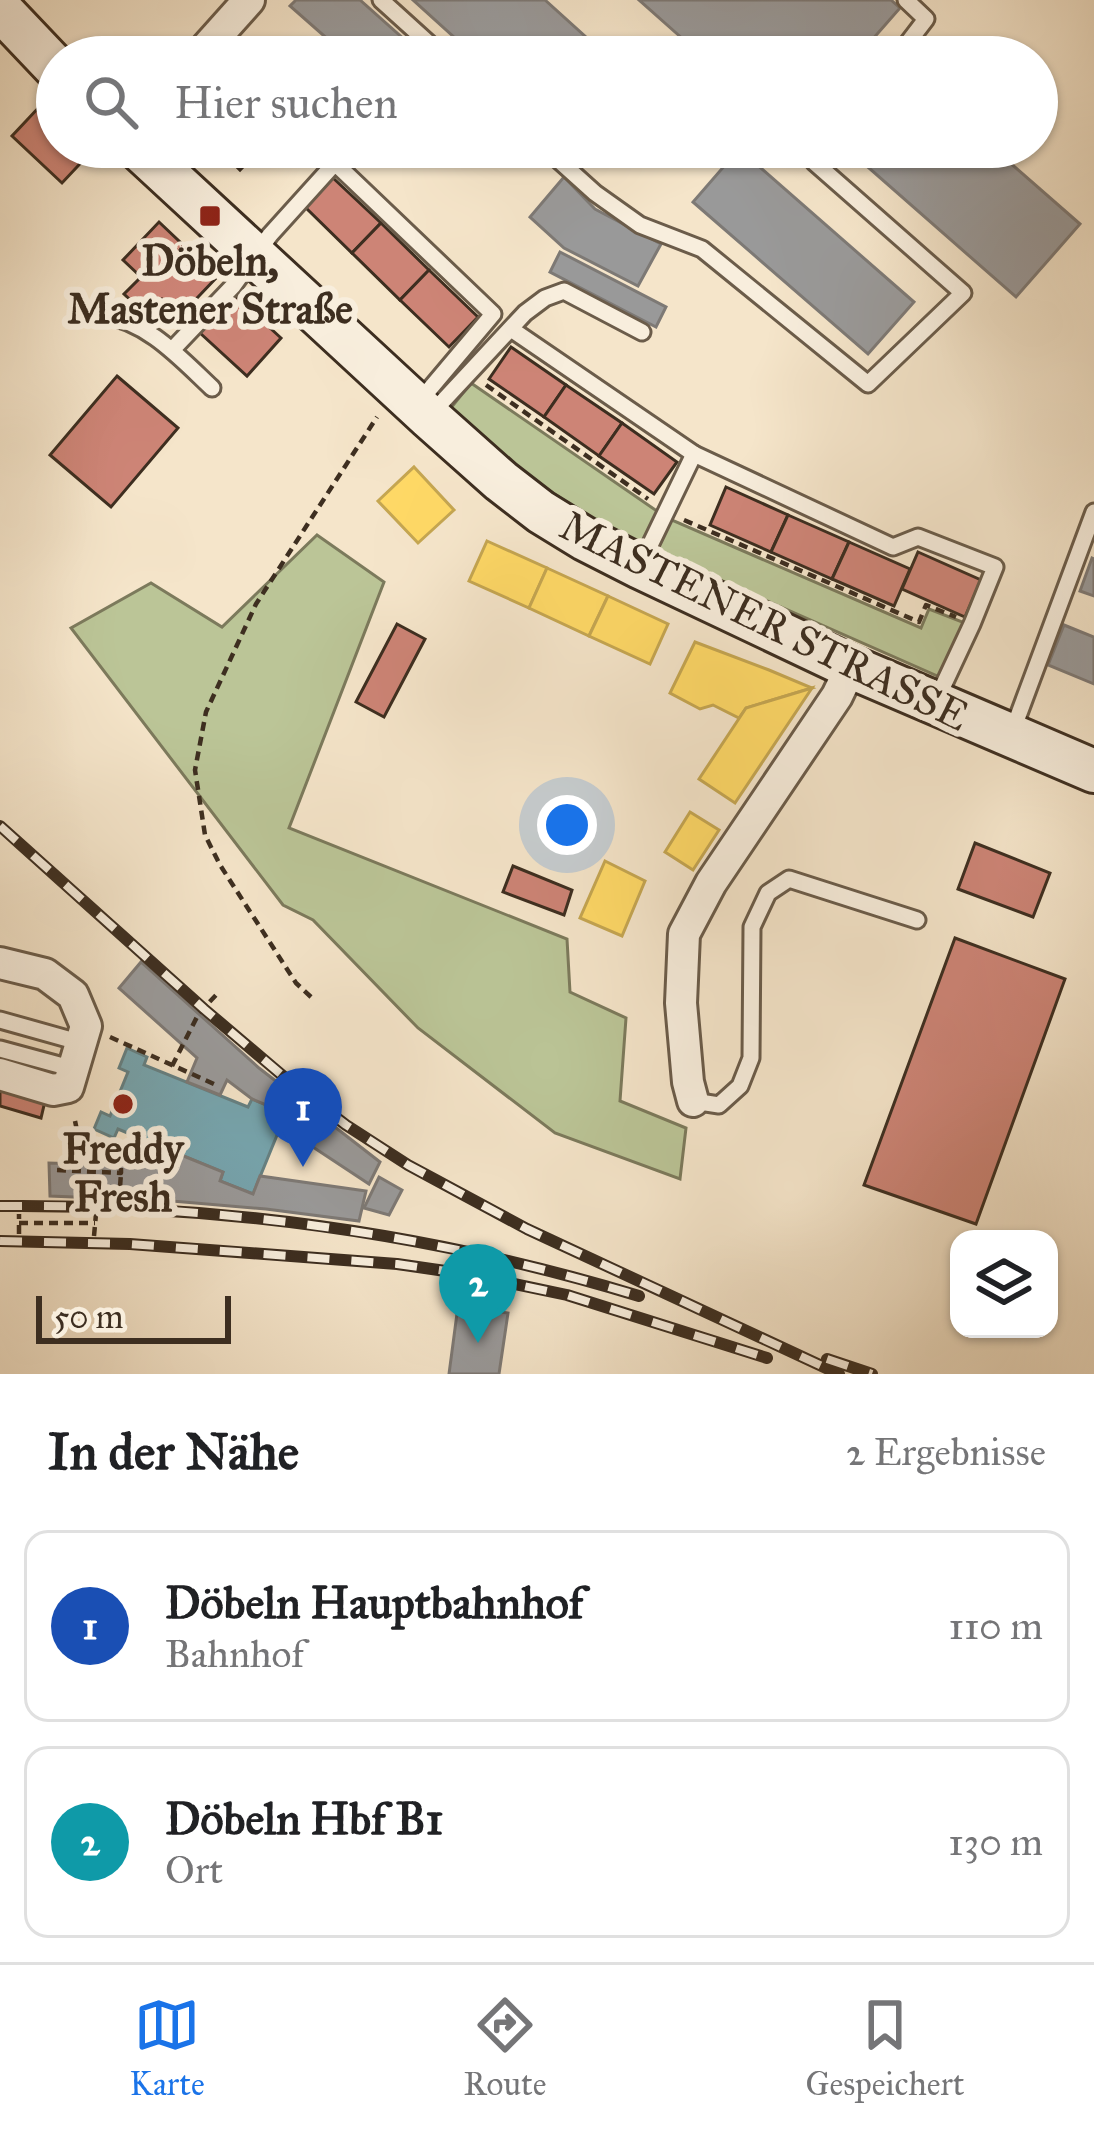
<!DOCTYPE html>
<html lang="de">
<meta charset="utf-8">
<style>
body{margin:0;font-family:"IM FELL Great Primer",serif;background:#f6f6f6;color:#202124}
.controls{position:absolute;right:36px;bottom:36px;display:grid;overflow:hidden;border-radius:24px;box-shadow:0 3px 9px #0004}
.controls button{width:108px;height:108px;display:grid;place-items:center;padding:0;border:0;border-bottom:3px solid #e0e0e0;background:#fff;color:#202124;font:60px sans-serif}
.scale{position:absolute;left:36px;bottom:30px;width:195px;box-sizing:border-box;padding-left:12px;border:6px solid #3d2e20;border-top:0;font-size:33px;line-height:42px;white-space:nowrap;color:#3d2e20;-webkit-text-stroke:9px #f8eedd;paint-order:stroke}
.you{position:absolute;left:567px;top:825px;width:42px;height:42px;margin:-30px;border:9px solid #fff;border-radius:50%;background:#1a73e8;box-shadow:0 0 0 18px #1a73e833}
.badge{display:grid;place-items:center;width:78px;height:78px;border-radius:50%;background:#1a73e8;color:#fff;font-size:39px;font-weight:700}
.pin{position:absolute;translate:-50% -99px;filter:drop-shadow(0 3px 6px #0008)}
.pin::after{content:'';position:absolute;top:63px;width:42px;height:36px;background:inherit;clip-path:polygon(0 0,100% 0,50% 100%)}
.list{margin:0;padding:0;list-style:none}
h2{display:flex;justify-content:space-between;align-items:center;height:156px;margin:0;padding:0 48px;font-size:51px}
h2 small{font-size:39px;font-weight:400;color:#757577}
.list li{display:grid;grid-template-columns:78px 1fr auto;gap:36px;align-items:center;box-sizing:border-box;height:192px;margin:0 24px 24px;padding:0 24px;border:3px solid #e0e0e0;border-radius:24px}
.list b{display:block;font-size:45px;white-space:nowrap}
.list p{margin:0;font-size:39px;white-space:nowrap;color:#757577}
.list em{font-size:39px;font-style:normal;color:#757577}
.icon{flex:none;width:66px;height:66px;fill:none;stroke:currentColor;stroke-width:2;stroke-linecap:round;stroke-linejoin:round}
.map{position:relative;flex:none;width:1094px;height:1374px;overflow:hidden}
.search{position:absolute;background:#fff;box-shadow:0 3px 9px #0004;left:36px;right:36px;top:36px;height:132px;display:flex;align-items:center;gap:30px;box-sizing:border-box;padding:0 42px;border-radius:66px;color:#757577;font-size:45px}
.sheet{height:588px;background:#fff}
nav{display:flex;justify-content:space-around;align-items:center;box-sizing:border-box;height:168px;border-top:3px solid #e0e0e0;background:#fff;font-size:33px;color:#757577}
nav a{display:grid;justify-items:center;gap:6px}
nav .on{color:#1a73e8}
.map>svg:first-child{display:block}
</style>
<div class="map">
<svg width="1094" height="1374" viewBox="0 0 1094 1374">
<rect width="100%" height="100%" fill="#f5e5ca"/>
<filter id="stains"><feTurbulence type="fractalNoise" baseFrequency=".00167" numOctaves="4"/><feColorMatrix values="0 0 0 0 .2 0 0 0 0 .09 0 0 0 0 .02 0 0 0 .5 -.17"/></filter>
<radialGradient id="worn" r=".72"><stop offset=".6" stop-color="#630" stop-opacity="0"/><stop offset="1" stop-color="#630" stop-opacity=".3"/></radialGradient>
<g fill="#bbc597" stroke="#7c7a5c" stroke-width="3">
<polygon points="471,383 667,518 921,628 929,609 965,623 942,678 643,546 583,513 541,485 501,456 450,409"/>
<polygon points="317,535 384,582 289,828 567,939 570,992 626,1018 620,1101 686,1128 680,1179 555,1133 418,1028 313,920 283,905 71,628 151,583 222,627"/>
</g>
<g fill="#ffd966" stroke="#c5a651" stroke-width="3">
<polygon points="414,467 454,510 418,543 378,501"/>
<polygon points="487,541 547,568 529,608 469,581"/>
<polygon points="547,568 608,596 589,636 529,608"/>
<polygon points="608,596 668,624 650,664 589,636"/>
<polygon points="695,642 769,670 812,688 746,708 739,718 713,705 700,709 670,693"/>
<polygon points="812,688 735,803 699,779 746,708"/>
<polygon points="690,812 719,830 693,870 665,852"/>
<polygon points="605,861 645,881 622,936 580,918"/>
</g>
<polygon fill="#76a5af" stroke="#658184" stroke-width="3" points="127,1048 147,1057 144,1065 248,1107 252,1099 286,1113 253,1194 220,1181 223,1172 159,1146 118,1129 114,1138 94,1129 101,1112 110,1116 128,1072 119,1068"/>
<g fill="#999" stroke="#7d7975" stroke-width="3">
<polygon points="296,0 360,0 424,57 348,57 290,6"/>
<polygon points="413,0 545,0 608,57 476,57"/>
<polygon points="639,0 891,0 900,8 857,57 674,57 671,54 684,40"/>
<polygon points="845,147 992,147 1080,224 1016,297"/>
<polygon points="739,149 914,302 868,354 693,202"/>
<polygon points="564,177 595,209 661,244 638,286 564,248 530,217"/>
<polygon points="560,252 666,307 656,327 550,272"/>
<polygon points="1092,558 1094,559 1094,596 1080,591"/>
<polygon points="1064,625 1094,637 1094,684 1048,665"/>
<polygon points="141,962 259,1068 380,1162 369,1184 281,1126 286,1113 252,1099 227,1080 220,1095 187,1082 197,1058 119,988"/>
<polygon points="159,1146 223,1172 220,1181 253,1194 260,1176 366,1191 359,1221 266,1209 172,1201 50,1196 49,1163 152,1166"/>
<polygon points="379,1177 402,1190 389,1215 364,1208"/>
<polygon points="458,1306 508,1313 499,1374 449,1374"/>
</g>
<g fill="#cd8476" stroke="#3d2e20" stroke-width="3">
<polygon points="41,105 57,120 57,147 86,147 91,152 62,183 12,136"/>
<polygon points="217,147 262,147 240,170"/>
<polygon points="332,177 381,223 352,253 304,206"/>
<polygon points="159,222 217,277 180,316 162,299 146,315 124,294 141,277 123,260"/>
<polygon points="381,223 429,270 400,300 352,253"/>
<polygon points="429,270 478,317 449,347 400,300"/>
<polygon points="234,295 281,338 247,376 200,333"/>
<polygon points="511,347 566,385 544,417 489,379"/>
<polygon points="117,376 178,428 111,507 50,455"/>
<polygon points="566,385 622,423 599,456 544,417"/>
<polygon points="622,423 677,462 654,494 599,456"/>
<polygon points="726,487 788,515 771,552 710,525"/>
<polygon points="788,515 849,542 832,579 771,552"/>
<polygon points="849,542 910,569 894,606 832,579"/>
<polygon points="918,552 981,580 965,617 902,589"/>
<polygon points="397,624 425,639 384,717 356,702"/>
<polygon points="975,843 1050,873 1033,917 958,889"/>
<polygon points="513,866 572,890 564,915 503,892"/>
<polygon points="955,938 1065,979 976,1224 864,1185"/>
<polygon points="0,1089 45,1101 41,1118 0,1106"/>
</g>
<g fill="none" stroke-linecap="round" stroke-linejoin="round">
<g stroke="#6b5c4a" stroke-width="21">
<g id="lane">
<polyline points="381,0 444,57"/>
<polyline points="897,57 926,19 906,0"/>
<polyline points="544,147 595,193 640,225 702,249 868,384 963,293 814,162 826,147"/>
<path d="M101,314C149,323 177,355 212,388"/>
<polyline points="511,329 694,454"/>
<polyline points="172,350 233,286 270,235 335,163 493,314 418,403"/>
<polyline points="430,415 525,313 545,298 564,291 642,332"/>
<polyline points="640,566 694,454 893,547 918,537 995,567 972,624 936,701"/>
<polyline points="1011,735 1094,512"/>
<polyline points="0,1020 82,1043"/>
<polyline points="0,1049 74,1069"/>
<polyline points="693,1101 719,1105 740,1086 751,1058 752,927 768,893 789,879 917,920"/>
</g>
</g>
<g stroke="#6b5c4a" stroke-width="36">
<g id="street">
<polyline points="198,57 249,0"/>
<polyline points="0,963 45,974 73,995 86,1026 68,1087 53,1090 0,1074"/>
<polyline points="693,1101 688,1082 681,1003 684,934 711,883 837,696 851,667"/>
</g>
</g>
<g stroke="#3d2e20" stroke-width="48">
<g id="secondary">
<polyline points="0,9 57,69"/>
<polyline points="137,147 429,417 501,481 541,512 585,539 640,567 851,667 1094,771"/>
</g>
</g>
<g stroke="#3d2e20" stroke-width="4.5" stroke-dasharray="9 6" stroke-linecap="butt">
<polyline points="486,385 648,499"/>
<polyline points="684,520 919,622 926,605 956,617"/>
<polyline points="311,997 296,983 220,865 205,835 195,770 206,712 256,604 377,417"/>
<polyline points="110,1037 214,1084"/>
<polyline points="172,1066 199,1013 216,995"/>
<polyline points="57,1170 121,1173 121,1162 80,1145 74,1116"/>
<polyline points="119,1201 121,1173"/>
<polyline points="19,1223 95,1223"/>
<polyline points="19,1234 19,1214"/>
<polyline points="94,1236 96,1214"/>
</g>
<use href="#lane" stroke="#f8eedd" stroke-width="15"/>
<use href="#street" stroke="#f8eedd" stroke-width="30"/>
<use href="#secondary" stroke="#f8eedd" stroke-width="42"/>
<g stroke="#3d2e20" stroke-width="12">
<g id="rail">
<polyline points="0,826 204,1009 296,1087 346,1125 408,1165 527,1229 839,1374"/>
<path d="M0,1206C216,1204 432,1233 639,1296"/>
<polyline points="0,1241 130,1244 397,1264 466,1274 567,1295 767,1358"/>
<polyline points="827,1359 872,1374"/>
</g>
</g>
<use href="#rail" stroke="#f8eedd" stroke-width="8" stroke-dasharray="22" stroke-linecap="butt"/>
</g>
<g fill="#8f2418" stroke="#f8eedd" stroke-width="4.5">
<rect x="198" y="204" width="24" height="24" rx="6"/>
<circle cx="123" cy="1104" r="12"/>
</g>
<g text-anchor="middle" stroke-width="12" stroke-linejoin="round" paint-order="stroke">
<g font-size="42" font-weight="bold" fill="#3d2e20" stroke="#f8eedd">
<text x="210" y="275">Döbeln,<tspan x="210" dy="48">Mastener Straße</tspan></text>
<text x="123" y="1163">Freddy<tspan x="123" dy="48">Fresh</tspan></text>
</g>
<g font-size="42" fill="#3d2e20" stroke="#f8eedd">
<text transform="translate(765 620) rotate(26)" y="15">MASTENER STRASSE</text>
</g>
</g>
<rect width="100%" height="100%" filter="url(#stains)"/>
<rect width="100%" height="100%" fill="url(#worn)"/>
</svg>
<div class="controls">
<button><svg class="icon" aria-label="layers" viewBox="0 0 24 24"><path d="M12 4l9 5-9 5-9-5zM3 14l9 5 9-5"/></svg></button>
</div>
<div class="scale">50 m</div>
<div class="you"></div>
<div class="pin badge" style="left:303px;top:1167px;background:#1a4fb4">1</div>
<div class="pin badge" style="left:478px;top:1343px;background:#0f9aa8">2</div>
<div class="search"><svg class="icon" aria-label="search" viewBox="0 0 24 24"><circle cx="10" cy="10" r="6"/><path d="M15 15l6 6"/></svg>Hier suchen</div>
</div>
<section class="sheet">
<h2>In der Nähe<small>2 Ergebnisse</small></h2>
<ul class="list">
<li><span class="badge" style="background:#1a4fb4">1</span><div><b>Döbeln Hauptbahnhof</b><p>Bahnhof</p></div><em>110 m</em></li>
<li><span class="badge" style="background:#0f9aa8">2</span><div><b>Döbeln Hbf B1</b><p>Ort</p></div><em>130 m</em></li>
</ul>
</section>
<nav>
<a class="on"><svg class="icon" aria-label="map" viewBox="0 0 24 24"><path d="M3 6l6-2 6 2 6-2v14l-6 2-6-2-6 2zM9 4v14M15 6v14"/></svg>Karte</a>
<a><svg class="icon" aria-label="directions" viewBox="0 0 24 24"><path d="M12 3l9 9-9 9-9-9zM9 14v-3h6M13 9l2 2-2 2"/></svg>Route</a>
<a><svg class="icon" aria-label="saved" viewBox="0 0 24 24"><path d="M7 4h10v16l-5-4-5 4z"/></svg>Gespeichert</a>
</nav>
